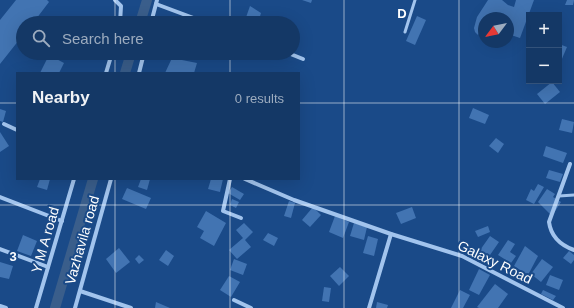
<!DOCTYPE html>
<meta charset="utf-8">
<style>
body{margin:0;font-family:Arial,sans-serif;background:#21436f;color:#f1f3f6}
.controls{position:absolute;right:12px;top:12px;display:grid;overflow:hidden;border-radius:0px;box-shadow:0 4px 16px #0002}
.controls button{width:36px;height:36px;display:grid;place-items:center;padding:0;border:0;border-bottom:1px solid #33527a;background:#143866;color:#f1f3f6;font:20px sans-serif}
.compass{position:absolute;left:478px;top:12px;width:36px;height:36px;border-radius:50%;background:#143866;box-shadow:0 4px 16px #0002;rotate:238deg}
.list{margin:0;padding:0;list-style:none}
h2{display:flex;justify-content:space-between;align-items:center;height:52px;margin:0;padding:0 16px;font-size:17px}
h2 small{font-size:13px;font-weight:400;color:#9dacbf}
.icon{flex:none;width:22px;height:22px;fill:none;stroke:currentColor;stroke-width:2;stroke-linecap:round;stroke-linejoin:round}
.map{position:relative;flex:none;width:574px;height:308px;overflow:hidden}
.search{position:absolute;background:#143866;box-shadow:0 4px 16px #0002;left:16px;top:16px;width:284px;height:44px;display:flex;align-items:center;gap:10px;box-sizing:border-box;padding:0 14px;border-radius:22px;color:#9dacbf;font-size:15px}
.panel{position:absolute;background:#143866;box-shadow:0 4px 16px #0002;left:16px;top:72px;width:284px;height:108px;border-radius:0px}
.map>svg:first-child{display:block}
</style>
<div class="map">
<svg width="574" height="308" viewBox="0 0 574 308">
<rect width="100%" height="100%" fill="#1a4a88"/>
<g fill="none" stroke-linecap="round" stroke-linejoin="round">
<g stroke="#3a5e8b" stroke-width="10">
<polyline points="140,23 147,0"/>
<polyline points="125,73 131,53"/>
<polyline points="55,308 93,179"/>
</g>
</g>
<g fill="#4274b2">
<polygon points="16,0 47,0 49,2 33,23 23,23 23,35 0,64 0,20"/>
<polygon points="302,0 312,0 311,3"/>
<polygon points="488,0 502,0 508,5 514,7 516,0 534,0 520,38 508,34 512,28 508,27 508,18 484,18 484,23 482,24 478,35 475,32 474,28 477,17"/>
<polygon points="567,0 574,0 573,5 565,5"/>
<polygon points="250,6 261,13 258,23 244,23"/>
<polygon points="417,16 426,20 415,45 406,41"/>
<polygon points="559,44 567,47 561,61 559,61"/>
<polygon points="49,55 64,63 59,73 40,73"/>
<polygon points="172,58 197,63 194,73 165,73"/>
<polygon points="552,82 560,92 545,104 537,94"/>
<polygon points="473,108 489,115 485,124 469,118"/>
<polygon points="0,109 6,111 3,122 0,121"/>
<polygon points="562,119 574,122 572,133 559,130"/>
<polygon points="0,132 9,146 0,152"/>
<polygon points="496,138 504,144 498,153 489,146"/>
<polygon points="546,146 567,153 563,163 543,156"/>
<polygon points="549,170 563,174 560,182 546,178"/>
<polygon points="40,179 50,179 47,190 37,187"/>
<polygon points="141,179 150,179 147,190 138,187"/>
<polygon points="211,179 223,179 220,192 208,189"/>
<polygon points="538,184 544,187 534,204 526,200 531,189 534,191"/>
<polygon points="232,187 244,194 240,200 228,193"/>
<polygon points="127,188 151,198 146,209 122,199"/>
<polygon points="547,189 555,194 553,197 561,202 552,216 538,202"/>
<polygon points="232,199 239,202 236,208 230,205"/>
<polygon points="289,201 295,203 291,218 284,216"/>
<polygon points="313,207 321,215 310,227 302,220"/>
<polygon points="412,207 416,218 401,224 396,213"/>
<polygon points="206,211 226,223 214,246 200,238 204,231 197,227"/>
<polygon points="335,216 349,222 343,238 329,232"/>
<polygon points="244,223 253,232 245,240 251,247 237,259 229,250 243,238 236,230"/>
<polygon points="354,223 367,227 364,240 350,236"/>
<polygon points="488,226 490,232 478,237 475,231"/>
<polygon points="268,233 278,238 274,246 263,240"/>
<polygon points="23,235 37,241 31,256 17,251"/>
<polygon points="368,236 378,239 374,256 363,253"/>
<polygon points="490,236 499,242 490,255 487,253 484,257 478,253"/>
<polygon points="508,240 515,244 510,252 516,256 511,263 498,255"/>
<polygon points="525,246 538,256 528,275 514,266"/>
<polygon points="119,248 130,262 116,273 106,259"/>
<polygon points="166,250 174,256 168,266 159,260"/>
<polygon points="569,251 574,255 574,260 571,264 563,258"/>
<polygon points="139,255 144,260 139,264 135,259"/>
<polygon points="234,259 247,264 243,275 230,270"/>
<polygon points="542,259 553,267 541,282 531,274"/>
<polygon points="0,262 13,266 9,279 0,277"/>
<polygon points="340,267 349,276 339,286 330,276"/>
<polygon points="479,269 490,275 479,295 469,290"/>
<polygon points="550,275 563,280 559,290 546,285"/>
<polygon points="229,276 240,282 231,297 220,290"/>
<polygon points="495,284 508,294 498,308 479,308 477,307"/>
<polygon points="324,287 331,288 329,302 322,301"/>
<polygon points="460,290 470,295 463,308 451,308"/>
<polygon points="543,290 556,296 553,300 541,294"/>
<polygon points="156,302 170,308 155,308"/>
<polygon points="377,302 388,305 387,308 376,308"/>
</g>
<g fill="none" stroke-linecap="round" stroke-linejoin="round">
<g stroke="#a2c4ed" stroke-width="3">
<polyline points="405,32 415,0"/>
<polyline points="559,196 574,195"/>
</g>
<g stroke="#a2c4ed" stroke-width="4">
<polyline points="115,0 121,6 120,23"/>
<polyline points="156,4 207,23"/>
<polyline points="151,23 157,0"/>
<polyline points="288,53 303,59"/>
<polyline points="106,73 112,53"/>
<polyline points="139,73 144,53"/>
<polyline points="4,124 17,130"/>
<path d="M570,164L549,222C551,237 560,245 574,250"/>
<polyline points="230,179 223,211 241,218"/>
<polyline points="245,179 294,200 391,234 462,256 563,308"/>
<polyline points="0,197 62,221"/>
<polyline points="0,249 48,267"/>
<polyline points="80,291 131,308"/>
<polyline points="234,300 251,308"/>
<polyline points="0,306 6,308"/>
<polyline points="36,308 74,179"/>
<polyline points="75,308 111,179"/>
<polyline points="369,308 391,234"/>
</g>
</g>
<path fill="none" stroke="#fff" stroke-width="1" stroke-opacity="0.55" d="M115,0V23M230,0V23M344,0V308M459,0V308M115,53V73M230,53V73M0,103H17M299,103H574M115,179V308M230,179V308M0,205H574"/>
<g text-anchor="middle" stroke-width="4" stroke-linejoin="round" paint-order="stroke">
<g font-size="14" fill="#fff" stroke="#1a4a88">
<text transform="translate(45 240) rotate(-74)" y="5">Y M A road</text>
<text transform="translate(82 240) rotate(-74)" y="5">Vazhavila road</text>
<text transform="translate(495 262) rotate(26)" y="5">Galaxy Road</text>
</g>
</g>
<g font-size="13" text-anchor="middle" font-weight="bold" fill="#fff" stroke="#1a4a88" stroke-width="4" stroke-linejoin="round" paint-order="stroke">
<text x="402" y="18">D</text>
<text x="13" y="261">3</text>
</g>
</svg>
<div class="controls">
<button>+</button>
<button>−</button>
</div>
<svg class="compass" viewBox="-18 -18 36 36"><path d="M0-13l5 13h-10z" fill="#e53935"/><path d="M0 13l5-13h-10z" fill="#9dacbf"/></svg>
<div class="search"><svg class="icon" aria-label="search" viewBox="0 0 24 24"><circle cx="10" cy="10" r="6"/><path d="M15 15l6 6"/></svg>Search here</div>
<section class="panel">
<h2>Nearby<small>0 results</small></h2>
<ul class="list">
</ul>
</section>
</div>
